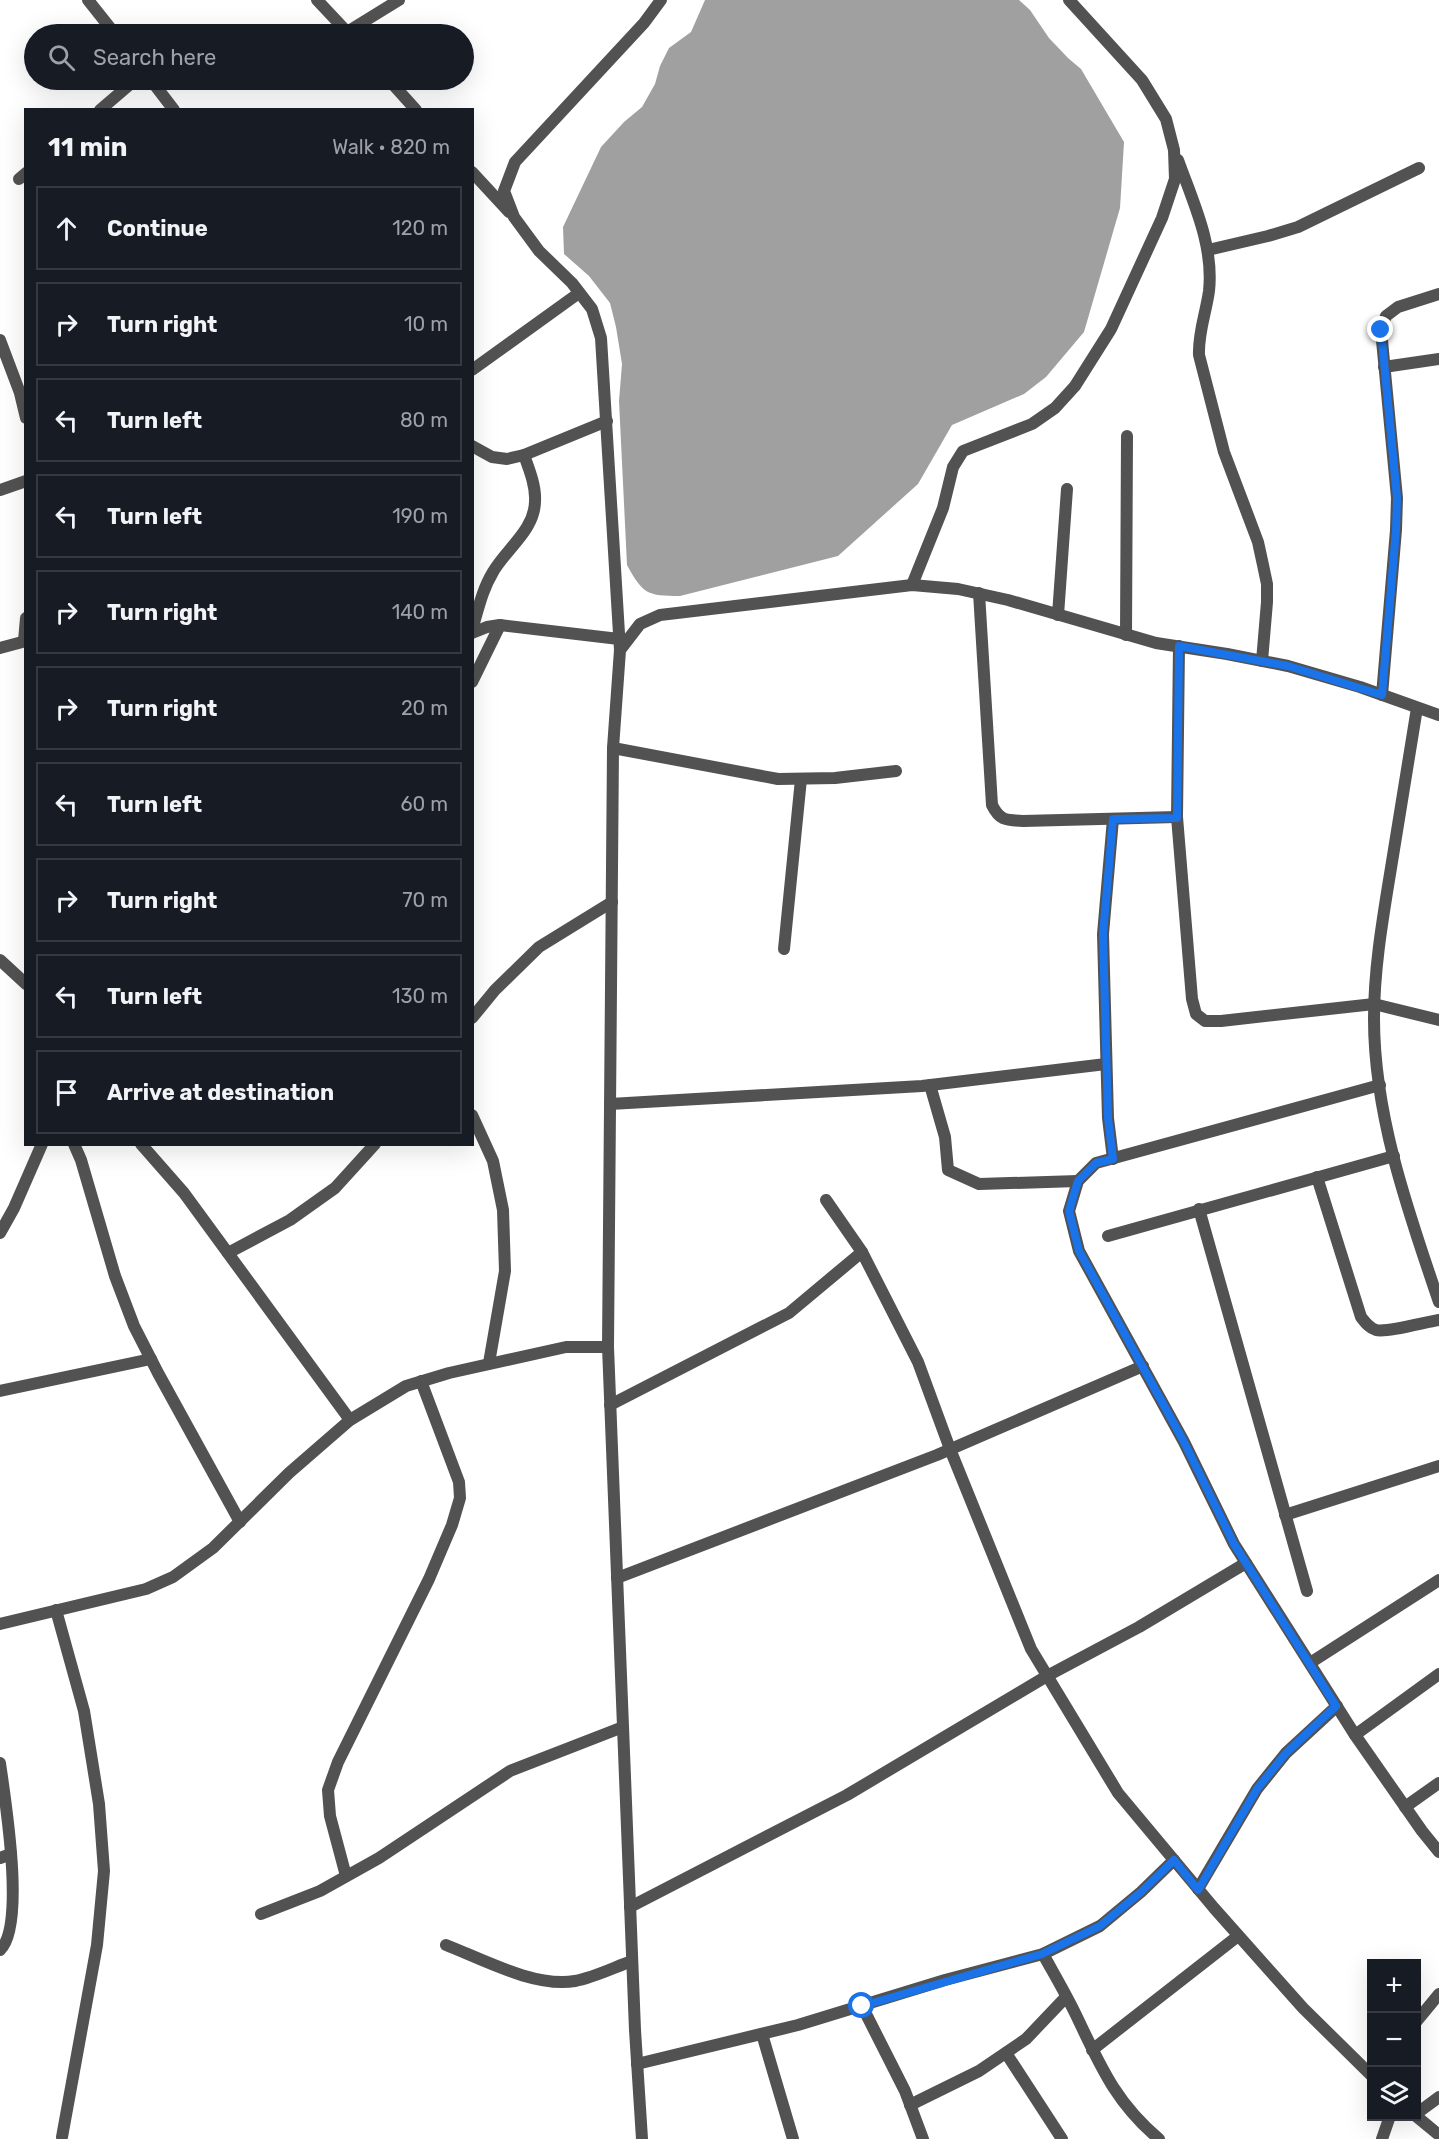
<!DOCTYPE html>
<meta charset="utf-8">
<style>
body{margin:0;font-family:Rubik,sans-serif;background:#20242c;color:#f1f3f6}
.controls{position:absolute;right:18px;bottom:18px;display:grid;overflow:hidden;border-radius:0px;box-shadow:0 6px 24px #0002}
.controls button{width:54px;height:54px;display:grid;place-items:center;padding:0;border:0;border-bottom:2px solid #363941;background:#171b24;color:#f1f3f6;font:30px sans-serif}
.stop{position:absolute;width:18px;height:18px;margin:-14px;border:4px solid #1a73e8;border-radius:50%;background:#fff}
.stop.end{background:#1a73e8;border-color:#fff;box-shadow:0 2px 6px #0008}
.list{margin:0;padding:0;list-style:none}
h2{display:flex;justify-content:space-between;align-items:center;height:78px;margin:0;padding:0 24px;font-size:26px}
h2 small{font-size:20px;font-weight:400;color:#9ea1a6}
.list li{display:grid;grid-template-columns:39px 1fr auto;gap:18px;align-items:center;box-sizing:border-box;height:84px;margin:0 12px 12px;padding:0 12px;border:2px solid #363941;border-radius:0px}
.list b{display:block;font-size:22px;white-space:nowrap}
.list em{font-size:20px;font-style:normal;color:#9ea1a6}
.icon{flex:none;width:33px;height:33px;fill:none;stroke:currentColor;stroke-width:2;stroke-linecap:round;stroke-linejoin:round}
.map{position:relative;flex:none;width:1439px;height:2139px;overflow:hidden}
.search{position:absolute;background:#171b24;box-shadow:0 6px 24px #0002;left:24px;top:24px;width:450px;height:66px;display:flex;align-items:center;gap:15px;box-sizing:border-box;padding:0 21px;border-radius:33px;color:#9ea1a6;font-size:22px}
.panel{position:absolute;background:#171b24;box-shadow:0 6px 24px #0002;left:24px;top:108px;width:450px;height:1038px;border-radius:0px}
.map>svg:first-child{display:block}
</style>
<div class="map">
<svg width="1439" height="2139" viewBox="0 0 1439 2139">
<rect width="100%" height="100%" fill="#fff"/>
<path fill="#a0a0a0" d="M705,0H1019L1030,10L1049,38L1068,58L1081,69L1124,142L1120,208L1084,332L1046,377L1024,394L952,425L918,484L838,556L680,596C647,596 643,594 627,565L619,401L622,364L616,327L610,303L589,276L564,254L563,227L601,147L624,122L642,107L655,84L660,66L669,48L691,32Z"/>
<g fill="none" stroke-linecap="round" stroke-linejoin="round">
<g stroke="#525252" stroke-width="12">
<polyline points="88,0 115,34"/>
<polyline points="317,0 349,34"/>
<polyline points="347,32 399,0"/>
<polyline points="151,80 174,110"/>
<polyline points="389,80 416,110"/>
<polyline points="100,110 135,80"/>
<path d="M1178,160C1193,202 1214,245 1209,291C1206,313 1198,333 1199,355L1224,452L1258,542L1263,565L1267,584V602L1262,661"/>
<polyline points="472,172 509,212"/>
<polyline points="19,179 26,173"/>
<polyline points="1208,250 1268,236 1298,227 1419,168"/>
<polyline points="0,340 20,393 26,418"/>
<polyline points="1384,367 1439,359"/>
<polyline points="472,370 579,293"/>
<polyline points="472,446 492,457 507,459 524,455 607,421"/>
<polyline points="0,490 26,481"/>
<polyline points="912,585 943,508 953,467 963,451 1032,424 1055,408 1075,386 1111,329 1162,218 1175,179 1174,150 1166,119 1142,80 1069,0"/>
<path d="M979,593L992,805C1000,821 1006,820 1023,821L1177,817"/>
<polyline points="1058,615 1067,489"/>
<path d="M472,630C478,610 482,590 493,572C506,549 535,530 535,501C536,486 529,469 524,455"/>
<polyline points="472,633 487,627 500,625 619,639"/>
<polyline points="1126,635 1127,436"/>
<polyline points="24,641 26,618"/>
<polyline points="1179,646 1177,817 1192,999 1196,1014 1205,1021 1221,1021 1374,1004 1439,1020"/>
<polyline points="0,648 26,641"/>
<polyline points="620,650 601,338 592,309 572,283 539,251 514,217 504,191 515,162 644,23 661,0"/>
<polyline points="472,682 500,625"/>
<polyline points="1382,695 1396,530 1397,498 1381,330 1386,316 1398,307 1439,294"/>
<path d="M1417,708C1408,763 1399,819 1390,874C1382,923 1374,970 1374,1019C1374,1115 1408,1211 1439,1302"/>
<polyline points="613,748 778,779 835,778 896,771"/>
<polyline points="1113,819 1103,934 1108,1118 1113,1159"/>
<polyline points="784,949 801,779"/>
<polyline points="0,960 26,984"/>
<polyline points="472,1018 495,990 539,947 612,902"/>
<polyline points="930,1085 945,1137 948,1170 979,1184 1078,1181"/>
<polyline points="1380,1085 1096,1163 1078,1181 1069,1211 1079,1251 1184,1442 1234,1544 1355,1735 1422,1831 1439,1852"/>
<polyline points="610,1104 922,1086 1106,1064"/>
<polyline points="472,1115 493,1161 503,1210 505,1271 489,1363"/>
<polyline points="74,1144 81,1160 115,1276 134,1326 158,1373 240,1522"/>
<polyline points="141,1144 184,1193 350,1420"/>
<path d="M1317,1177L1361,1317C1365,1322 1369,1328 1376,1330C1386,1333 1426,1322 1439,1320"/>
<polyline points="826,1200 862,1252 918,1362 950,1449 1031,1649 1118,1793 1214,1908 1303,2008 1372,2076"/>
<polyline points="1199,1209 1307,1591"/>
<polyline points="0,1233 14,1208 42,1144"/>
<polyline points="1108,1236 1394,1156"/>
<polyline points="228,1253 290,1220 335,1188 375,1144"/>
<polyline points="0,1391 151,1359"/>
<polyline points="610,1405 789,1313 862,1252"/>
<polyline points="1285,1515 1439,1466"/>
<polyline points="617,1578 937,1455 1143,1366"/>
<polyline points="56,1610 84,1711 99,1804 104,1871 97,1945 62,2137"/>
<polyline points="0,1624 146,1589 173,1577 213,1548 289,1473 350,1420 406,1386 449,1373 566,1347 608,1347"/>
<polyline points="1310,1663 1439,1580"/>
<polyline points="1355,1735 1439,1674"/>
<path d="M0,1763C5,1799 26,1926 0,1950"/>
<polyline points="1405,1807 1439,1783"/>
<polyline points="0,1858 11,1854"/>
<polyline points="346,1876 330,1816 328,1790 338,1762 429,1579 452,1525 460,1498 459,1482 421,1381"/>
<polyline points="1198,1889 1257,1789 1286,1753 1337,1706"/>
<polyline points="630,1907 847,1795 1047,1676 1139,1627 1246,1563"/>
<polyline points="261,1914 320,1891 379,1858 510,1771 623,1727"/>
<path d="M446,1945C482,1959 535,1988 575,1981C593,1978 615,1967 632,1961"/>
<path d="M1043,1954C1054,1974 1066,1994 1076,2015C1100,2065 1115,2102 1159,2139"/>
<polyline points="862,2006 905,2091 923,2139"/>
<polyline points="1416,2022 1439,1994"/>
<polyline points="762,2034 793,2139"/>
<polyline points="1092,2050 1238,1936"/>
<polyline points="1006,2053 1062,2139"/>
<polyline points="637,2064 798,2025 945,1980 1043,1954 1100,1926 1141,1892 1174,1860"/>
<polyline points="910,2105 979,2071 1026,2039 1066,1997"/>
<polyline points="1416,2114 1439,2097"/>
<polyline points="1416,2116 1439,2135"/>
<polyline points="642,2139 635,2030 608,1347 613,748 620,650 640,624 660,615 912,585 958,589 1008,600 1156,643 1227,654 1288,666 1360,687 1439,715"/>
<polyline points="1382,2139 1390,2116"/>
</g>
</g>
<g fill="none" stroke-linecap="round" stroke-linejoin="round">
<polyline stroke="#1a73e8" stroke-width="8" points="862,2006 1042,1954 1100,1926 1141,1892 1174,1860 1198,1890 1257,1789 1286,1753 1336,1706 1234,1544 1184,1442 1079,1251 1069,1211 1078,1181 1096,1163 1113,1159 1108,1118 1103,934 1113,819 1177,818 1179,646 1288,666 1382,695 1396,530 1397,498 1381,330"/>
</g>
</svg>
<div class="controls">
<button>+</button>
<button>−</button>
<button><svg class="icon" aria-label="layers" viewBox="0 0 24 24"><path d="M12 4l9 5-9 5-9-5zM3 14l9 5 9-5"/></svg></button>
</div>
<div class="stop" style="left:862px;top:2006px"></div>
<div class="stop end" style="left:1381px;top:330px"></div>
<div class="search"><svg class="icon" aria-label="search" viewBox="0 0 24 24"><circle cx="10" cy="10" r="6"/><path d="M15 15l6 6"/></svg>Search here</div>
<section class="panel">
<h2>11 min<small>Walk · 820 m</small></h2>
<ul class="list">
<li><svg class="icon" aria-label="ahead" viewBox="0 0 24 24"><path d="M12 20V5M6 11l6-6 6 6"/></svg><div><b>Continue</b></div><em>120 m</em></li>
<li><svg class="icon" aria-label="right" viewBox="0 0 24 24"><path d="M7 20v-9h11M14 6l5 5-5 5"/></svg><div><b>Turn right</b></div><em>10 m</em></li>
<li><svg class="icon" aria-label="left" viewBox="0 0 24 24"><path d="M17 20v-9H6M10 6l-5 5 5 5"/></svg><div><b>Turn left</b></div><em>80 m</em></li>
<li><svg class="icon" aria-label="left" viewBox="0 0 24 24"><path d="M17 20v-9H6M10 6l-5 5 5 5"/></svg><div><b>Turn left</b></div><em>190 m</em></li>
<li><svg class="icon" aria-label="right" viewBox="0 0 24 24"><path d="M7 20v-9h11M14 6l5 5-5 5"/></svg><div><b>Turn right</b></div><em>140 m</em></li>
<li><svg class="icon" aria-label="right" viewBox="0 0 24 24"><path d="M7 20v-9h11M14 6l5 5-5 5"/></svg><div><b>Turn right</b></div><em>20 m</em></li>
<li><svg class="icon" aria-label="left" viewBox="0 0 24 24"><path d="M17 20v-9H6M10 6l-5 5 5 5"/></svg><div><b>Turn left</b></div><em>60 m</em></li>
<li><svg class="icon" aria-label="right" viewBox="0 0 24 24"><path d="M7 20v-9h11M14 6l5 5-5 5"/></svg><div><b>Turn right</b></div><em>70 m</em></li>
<li><svg class="icon" aria-label="left" viewBox="0 0 24 24"><path d="M17 20v-9H6M10 6l-5 5 5 5"/></svg><div><b>Turn left</b></div><em>130 m</em></li>
<li><svg class="icon" aria-label="arrive" viewBox="0 0 24 24"><path d="M6 21V4h12l-3 4 3 4H6"/></svg><div><b>Arrive at destination</b></div></li>
</ul>
</section>
</div>
